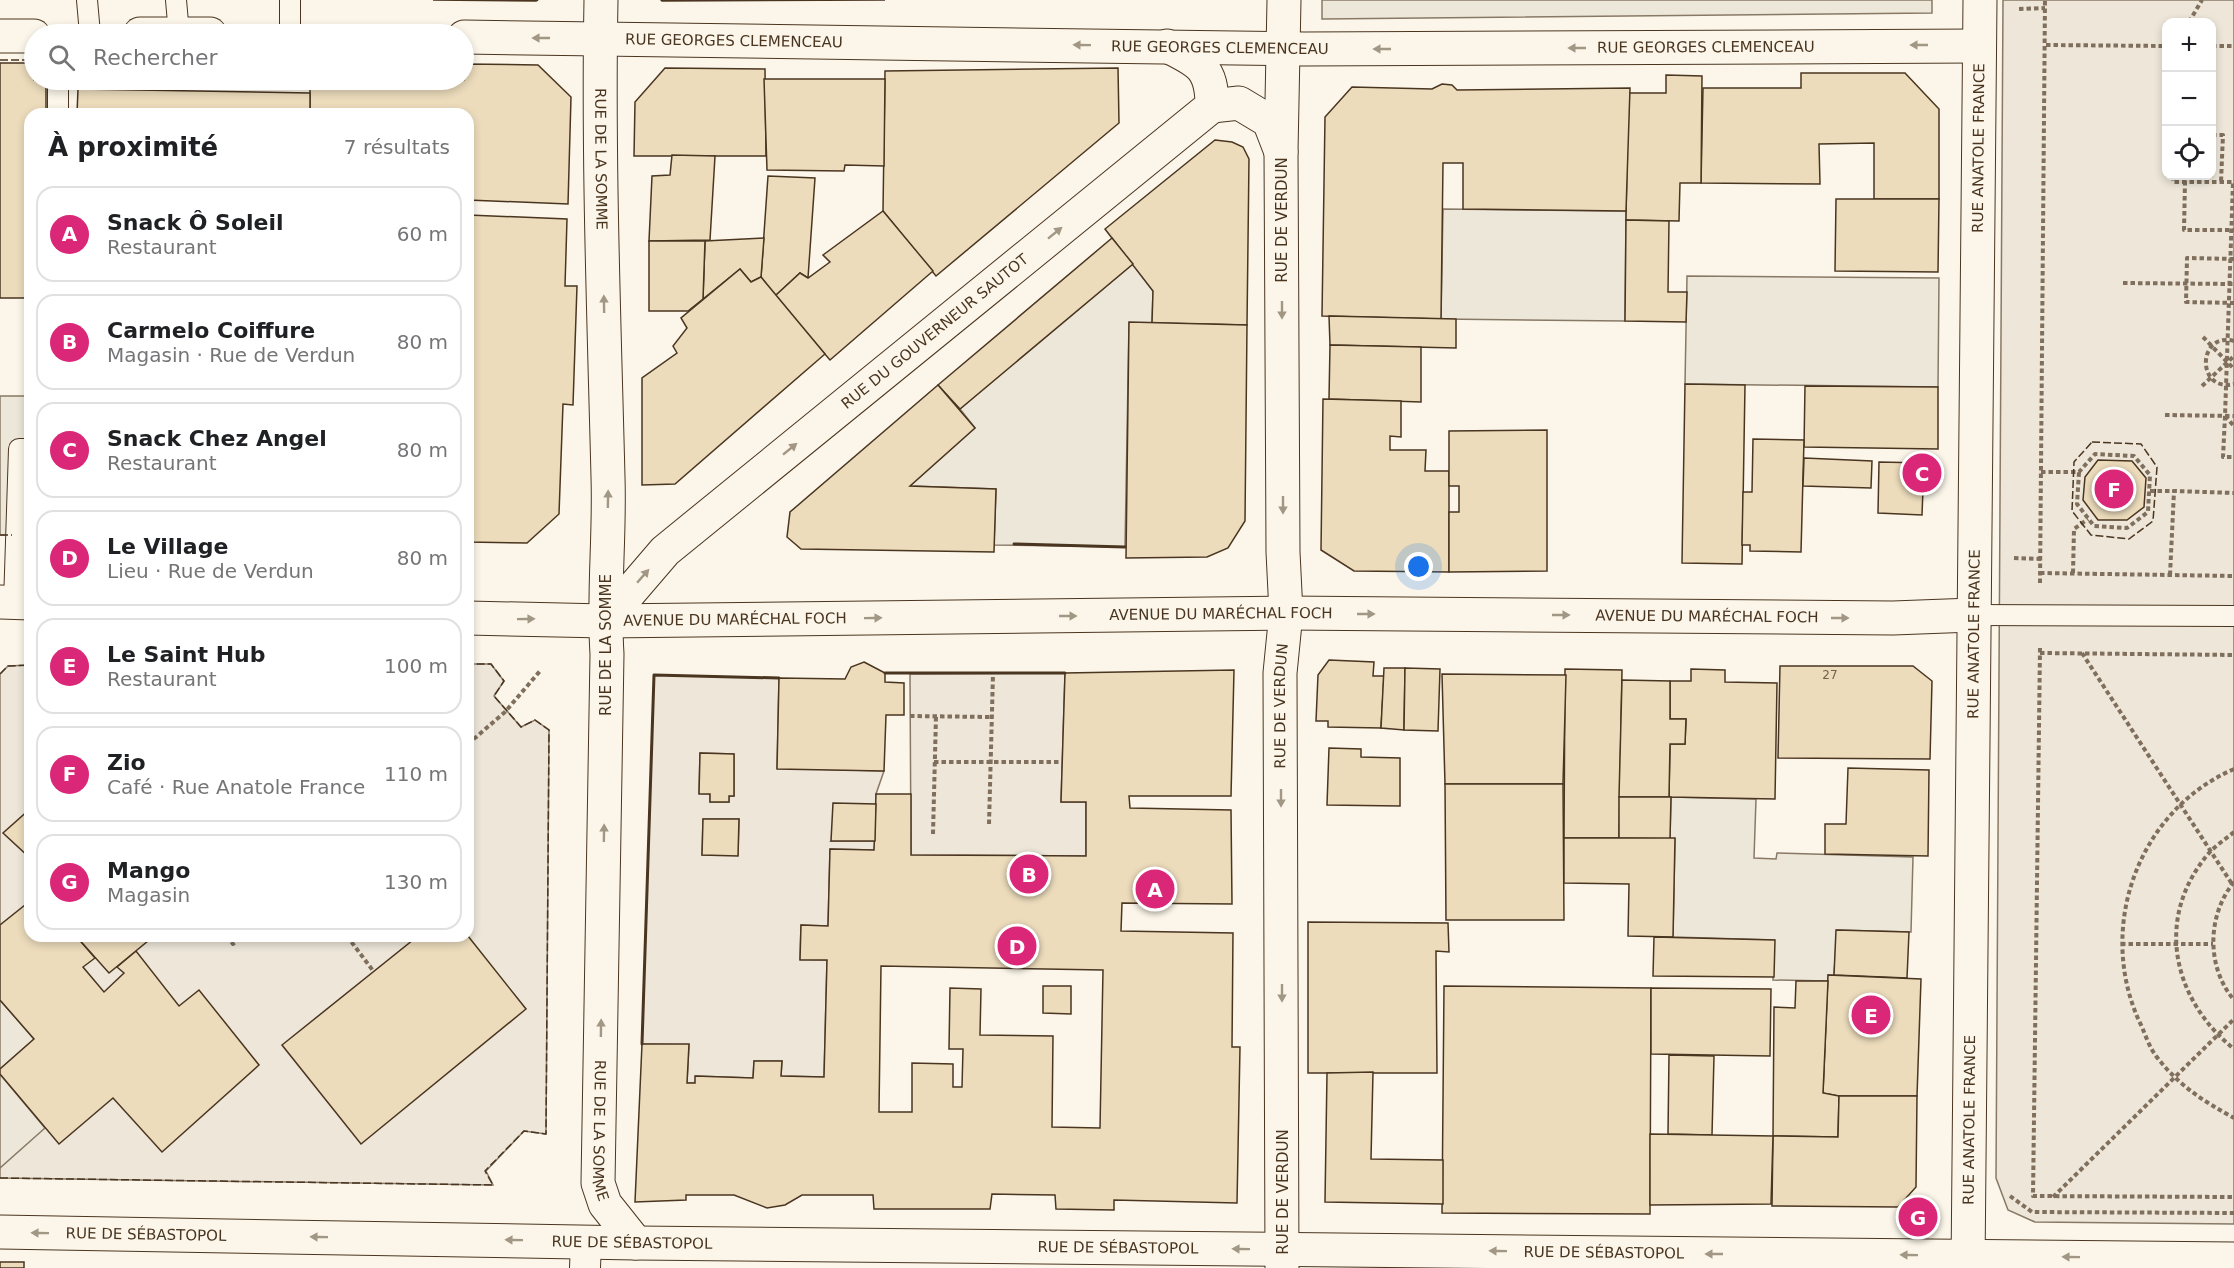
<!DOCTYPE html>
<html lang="fr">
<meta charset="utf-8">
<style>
body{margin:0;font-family:"DejaVu Sans",sans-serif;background:#f2f2f2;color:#202124}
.controls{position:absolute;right:18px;top:18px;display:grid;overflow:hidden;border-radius:12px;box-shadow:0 3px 9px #0003}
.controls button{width:54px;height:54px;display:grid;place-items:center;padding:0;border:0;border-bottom:2px solid #e0e0e0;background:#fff;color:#202124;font:30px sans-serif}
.you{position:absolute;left:1419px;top:567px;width:21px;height:21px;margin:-15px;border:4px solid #fff;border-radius:50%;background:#1a73e8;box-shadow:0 0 0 9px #1a73e833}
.badge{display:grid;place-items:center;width:39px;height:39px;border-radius:50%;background:#db2777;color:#fff;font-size:20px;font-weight:700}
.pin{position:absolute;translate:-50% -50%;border:3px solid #fff;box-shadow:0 2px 6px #0006}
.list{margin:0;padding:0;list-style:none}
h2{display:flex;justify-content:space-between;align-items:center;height:78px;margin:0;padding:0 24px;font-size:26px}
h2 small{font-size:20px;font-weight:400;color:#757577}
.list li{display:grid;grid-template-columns:39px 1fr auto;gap:18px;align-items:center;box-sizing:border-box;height:96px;margin:0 12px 12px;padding:0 12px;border:2px solid #e0e0e0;border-radius:18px}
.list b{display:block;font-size:22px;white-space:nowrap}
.list p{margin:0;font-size:20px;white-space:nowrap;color:#757577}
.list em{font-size:20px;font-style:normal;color:#757577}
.icon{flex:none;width:33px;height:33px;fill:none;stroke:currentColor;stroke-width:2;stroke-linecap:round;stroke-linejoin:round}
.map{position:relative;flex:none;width:2234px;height:1268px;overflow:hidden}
.search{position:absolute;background:#fff;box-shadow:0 3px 9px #0003;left:24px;top:24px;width:450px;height:66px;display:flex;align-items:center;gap:15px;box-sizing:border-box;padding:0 21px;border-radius:33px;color:#757577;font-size:22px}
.panel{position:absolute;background:#fff;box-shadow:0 3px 9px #0003;left:24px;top:108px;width:450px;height:834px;border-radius:18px}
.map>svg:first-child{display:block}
</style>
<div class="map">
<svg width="2234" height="1268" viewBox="0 0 2234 1268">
<rect width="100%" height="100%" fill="#fbf6e9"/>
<g fill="#ede6d9" stroke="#887966" stroke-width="1.5" fill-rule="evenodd">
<path d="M2003,0H2234V1224L2035,1222L2008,1210L1996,1178ZM2166,22H2212V176H2166Z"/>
<polygon points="468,664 491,664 504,681 494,696 521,727 535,720 549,730 546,1134 524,1131 486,1171 493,1185 0,1178 0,674 8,666 30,665 30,936 468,936"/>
<polygon points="1065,673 1061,802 1086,802 1086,856 911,855 910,674"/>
<path d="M654,675L779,678L777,768L884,771L876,794V804L831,841H875L874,850L830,849L828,926L801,925L800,959L827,960L824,1077L781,1076L782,1061H754L753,1078L696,1076L695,1083H687L689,1045L642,1044ZM700,753L734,754V796H729V802H710V794L699,793ZM703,819H739L738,855H702Z"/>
</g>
<g fill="#ede7d9" stroke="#887966" stroke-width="1.5">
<polygon points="1322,0 1932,0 1932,13 1322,19"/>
<polygon points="1443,209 1626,211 1625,321 1441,319"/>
<polygon points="1133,264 1153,291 1152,323 1129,323 1125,547 994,545 996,489 910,486 975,428 960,409"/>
<polygon points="1687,276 1939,278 1938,387 1685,384"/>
<rect x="0" y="396" width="30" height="139"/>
<polygon points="1671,797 1756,799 1754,858 1776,859 1777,853 1913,857 1911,932 1837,930 1834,975 1828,975 1828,981 1773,980 1774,940 1673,937 1675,839 1670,839"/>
<polygon points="0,1000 34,1039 0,1069"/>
<polygon points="0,1074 45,1128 0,1168"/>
</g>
<g fill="#ecdcbc" stroke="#4a3520" stroke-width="1.5" fill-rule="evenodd">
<polygon points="433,0 538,0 536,1"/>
<polygon points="661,0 885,0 662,1"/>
<polygon points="0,63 34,63 34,80 46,80 46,114 30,114 30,298 0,298"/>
<polygon points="464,64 538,65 571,97 568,204 468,200 468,114 310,114 310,80 464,80"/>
<polygon points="665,68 765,69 766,156 634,156 635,102"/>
<polygon points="1118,68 1119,123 936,276 883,211 885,71"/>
<polygon points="1801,73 1905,73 1939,109 1939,199 1874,199 1874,143 1819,144 1820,184 1701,183 1703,88 1801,88"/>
<polygon points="1666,75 1702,76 1701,183 1680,183 1679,221 1626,220 1628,93 1666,93"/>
<polygon points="764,79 885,79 884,166 845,165 844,171 767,170"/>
<polygon points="1442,84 1452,85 1457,90 1630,88 1626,211 1463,209 1463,163 1443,163 1441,319 1322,316 1325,117 1352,87 1432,89"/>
<polygon points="78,89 310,93 310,114 77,114"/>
<polygon points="1215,140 1232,142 1243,147 1249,159 1247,325 1152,323 1153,291 1105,229"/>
<polygon points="672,155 715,156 710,240 649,241 652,176 670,175"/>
<polygon points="768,176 815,178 808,278 800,273 775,296 761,277"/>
<polygon points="1836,199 1939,199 1938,272 1835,271"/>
<polygon points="883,211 933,271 830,360 775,296 800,273 808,278 830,262 823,255"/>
<polygon points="468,215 567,219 565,286 577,286 573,405 563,404 559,514 527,543 468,542"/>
<polygon points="1626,220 1669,221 1668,292 1687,292 1686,322 1625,321"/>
<polygon points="764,238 761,277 751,282 740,269 703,299 705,241"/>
<polygon points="1112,238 1133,264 960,409 938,385"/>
<polygon points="649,241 705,241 703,299 688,311 649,311"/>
<polygon points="740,269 751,282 761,277 825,354 675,484 642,485 642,378 677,353 673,346 687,328 681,318"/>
<polygon points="1329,316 1456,319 1456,348 1330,345"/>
<polygon points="1129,322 1247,325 1245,521 1228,548 1207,557 1126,558"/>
<polygon points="1330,345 1421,347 1421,402 1329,399"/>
<polygon points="1685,384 1745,385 1742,564 1682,563"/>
<polygon points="938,385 975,428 910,486 996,489 994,552 801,549 787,537 790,512"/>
<polygon points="1805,386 1938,387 1938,449 1804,447"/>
<polygon points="1323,399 1401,401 1401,437 1390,436 1390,450 1426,450 1425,471 1449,471 1449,572 1354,571 1321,550"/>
<polygon points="1547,430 1547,571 1449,572 1449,512 1459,512 1459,486 1449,486 1449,431"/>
<polygon points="1753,439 1804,440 1801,552 1750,551 1750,545 1742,545 1743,492 1752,492"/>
<polygon points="1804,458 1872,461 1871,488 1803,486"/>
<polygon points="2098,460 2132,461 2146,478 2144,507 2127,520 2098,520 2083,500 2085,477"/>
<polygon points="1879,462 1924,463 1922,515 1878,513"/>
<polygon points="1329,660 1374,662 1373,676 1384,676 1381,728 1328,727 1328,721 1316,721 1318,675"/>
<polygon points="864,662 885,673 885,682 904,683 904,715 886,715 884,771 777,769 779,678 845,679 851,667"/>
<polygon points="1780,666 1913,666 1932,681 1930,759 1778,758"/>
<polygon points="1384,668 1405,668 1404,730 1381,728"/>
<polygon points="1405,668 1440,669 1438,731 1404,730"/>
<polygon points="1565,669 1622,670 1619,838 1564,838"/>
<polygon points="1691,669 1725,670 1725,682 1777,683 1775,799 1669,797 1670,744 1685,744 1686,719 1670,719 1670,681 1691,681"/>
<path d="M1234,670L1231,796H1129L1130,808L1231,810L1232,904L1122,903L1121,931L1233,933L1232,1047H1240L1237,1203L1114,1200V1210L1056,1209L1055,1195L992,1194L990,1209H874L873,1195H802L785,1205L767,1208L734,1195H686V1200L635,1202L642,1044H689L687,1083H695V1076L753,1078L754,1061H782L781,1076L824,1077L827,960H800L801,925L828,926L830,849L874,850L876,794H911V855L1086,856V802H1061L1065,673ZM881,966L1103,970L1100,1128L1052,1127L1053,1036L980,1035L981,989L950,988L949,1049H963L962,1087H953V1064L912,1063V1112H879Z"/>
<polygon points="1442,674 1566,675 1563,784 1445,784"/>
<polygon points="1622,680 1670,681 1670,719 1686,719 1685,744 1670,744 1669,797 1619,797"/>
<polygon points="1329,748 1361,749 1361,757 1400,758 1400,806 1327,805"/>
<polygon points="700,753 734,754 734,796 729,796 729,802 710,802 710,794 699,794"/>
<polygon points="1848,768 1929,770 1928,856 1825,854 1825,824 1846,824"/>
<polygon points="1445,784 1563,784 1564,920 1446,920"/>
<polygon points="1619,797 1671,797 1670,839 1619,838"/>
<polygon points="833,803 876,804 875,841 831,841"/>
<polygon points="30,809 30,858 3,833"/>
<polygon points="703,819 739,819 738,856 702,855"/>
<polygon points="1564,838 1675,838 1673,937 1628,936 1629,884 1564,883"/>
<polygon points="30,901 30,936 76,936 95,958 83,967 104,992 124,973 117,967 136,951 179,1006 199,990 259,1065 162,1152 113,1098 59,1144 0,1074 0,1069 34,1039 0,1000 0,925"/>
<polygon points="1308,922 1448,923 1449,952 1436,951 1437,1073 1308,1073"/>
<polygon points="1836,930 1909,932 1907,978 1834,975"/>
<polygon points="76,936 154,936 109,973"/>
<polygon points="418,936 468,936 526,1009 361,1144 282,1045"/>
<polygon points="1654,937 1775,940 1774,977 1653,976"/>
<polygon points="1828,975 1921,979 1917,1096 1839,1096 1823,1093"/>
<polygon points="1796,981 1828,981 1823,1093 1839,1096 1838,1137 1773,1136 1774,1007 1795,1008"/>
<polygon points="1043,986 1071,986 1071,1014 1043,1013"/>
<polygon points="1444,986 1651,988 1650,1214 1442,1213"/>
<polygon points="1651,988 1771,989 1770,1056 1651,1054"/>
<polygon points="1669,1055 1714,1056 1712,1135 1668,1134"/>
<polygon points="1373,1072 1371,1159 1443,1160 1443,1204 1325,1202 1327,1073"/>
<polygon points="1839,1096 1917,1096 1916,1187 1898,1207 1772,1206 1773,1136 1838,1137"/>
<polygon points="1650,1134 1773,1136 1771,1204 1650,1205"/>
<rect x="0" y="1262" width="24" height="6"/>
</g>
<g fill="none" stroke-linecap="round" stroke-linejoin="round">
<g stroke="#4a3520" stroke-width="22">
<g id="service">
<polyline points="87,0 90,34"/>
<polyline points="176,0 179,34"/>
<polyline points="290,34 290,0"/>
<polyline points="58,80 58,114"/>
<polyline points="14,603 19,449 30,449"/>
<polyline points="1973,615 2234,616"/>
</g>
</g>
<g stroke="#4a3520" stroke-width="32">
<polyline id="pedestrian" points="585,1268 586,1241"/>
</g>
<g stroke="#4a3520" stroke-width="35">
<g id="minor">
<path id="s1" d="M601,0C598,159 604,318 608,477C610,536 603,595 607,654L598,1183L605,1204L636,1243"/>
<polyline points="140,34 210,34"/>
<polyline points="0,36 34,36"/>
<path id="s2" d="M464,37L1304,49L1977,46"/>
<polyline points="1212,106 1239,103 1269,121 1281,152"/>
<polyline points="0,602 30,603"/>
<path id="s3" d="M468,618L605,621L1286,613L1893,618L1973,615"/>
<path id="s4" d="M605,621L665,551L1212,106C1212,68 1200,62 1167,46"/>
<path id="s5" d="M0,1232L636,1243L2234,1259"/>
<path id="s6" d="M1282,1268L1280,673L1286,613L1283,552L1281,152L1284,0"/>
<path id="s7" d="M1968,1268L1980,0"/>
</g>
</g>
<g stroke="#7f6f5c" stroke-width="4" stroke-dasharray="4.5 3" stroke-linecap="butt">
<polyline points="2019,9 2045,8"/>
<polyline points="2189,22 2202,0"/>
<polyline points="2046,45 2166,46"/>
<polyline points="2212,46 2234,46"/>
<polyline points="2212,135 2223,135 2221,182"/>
<polyline points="2173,176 2173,182 2233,182 2225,416 2234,426"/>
<polyline points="2185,181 2184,230 2234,230"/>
<polyline points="2234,259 2187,258 2186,302 2234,303"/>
<polyline points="2123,283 2234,284"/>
<polyline points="2203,337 2234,369"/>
<path d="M2234,341C2197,331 2196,393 2234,384"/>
<polyline points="2202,386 2234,356"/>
<polyline points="2165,415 2234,416"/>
<polyline points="2225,416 2223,457 2234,457"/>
<polyline points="2041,472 2079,472 2095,454 2134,456 2150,475 2148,512 2127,528 2094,526 2077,504 2079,472"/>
<polyline points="2150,491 2174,491"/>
<polyline points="2014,558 2041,559"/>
<polyline points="2040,573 2234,576"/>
<polyline points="2073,573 2074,529 2088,519"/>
<polyline points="2170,575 2174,491 2234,493"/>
<polyline points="2040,583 2045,0"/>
<polyline points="2040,648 2033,1196 2234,1197"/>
<polyline points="2040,653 2234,655"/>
<polyline points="2082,653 2232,884"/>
<polyline points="910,716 992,717"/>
<polyline points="468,744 505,712 540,671"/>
<polyline points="934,762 1061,762"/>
<path d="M2234,769C2135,812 2095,933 2142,1027C2146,1037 2150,1048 2156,1056C2178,1085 2203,1101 2234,1118"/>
<polyline points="989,824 993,674"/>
<path d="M2234,832C2226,839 2216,845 2209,853C2154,917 2172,999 2234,1049"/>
<polyline points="933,834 936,716"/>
<path d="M2234,882C2207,915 2206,967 2234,1000"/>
<polyline points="227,936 233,944 242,936"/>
<polyline points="347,936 374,972"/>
<polyline points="2121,944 2213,944"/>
<polyline points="2010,1196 2032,1212 2234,1213"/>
<polyline points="2053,1197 2234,1019"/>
</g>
<use href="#service" stroke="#fbf6e9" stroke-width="20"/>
<use href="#pedestrian" stroke="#fbf6e9" stroke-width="30"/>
<use href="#minor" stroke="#fbf6e9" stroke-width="33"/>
<g stroke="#4a3520" stroke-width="1.5" stroke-dasharray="8 3" stroke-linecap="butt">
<polyline points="0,60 34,60"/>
<polygon points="2092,442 2141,444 2157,467 2153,521 2129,539 2091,535 2072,511 2074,462"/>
<polyline points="0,535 12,535"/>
<polyline points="0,674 8,666 30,665"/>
<polyline points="0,1178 493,1185 485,1171 524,1131 546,1134 549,730 535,720 521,727 494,696 504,681 491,664 468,664"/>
</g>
<g stroke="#4a3520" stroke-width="3">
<polyline points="1014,544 1125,547"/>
<polyline points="885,673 1065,673"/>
<polyline points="642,1044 654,675 779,678"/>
</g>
</g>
<defs><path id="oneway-solid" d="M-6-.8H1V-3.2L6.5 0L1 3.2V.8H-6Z" transform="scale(1.5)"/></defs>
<g fill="#a29684">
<use href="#oneway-solid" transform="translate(541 38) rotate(-180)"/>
<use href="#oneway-solid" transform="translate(1082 45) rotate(-179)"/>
<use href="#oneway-solid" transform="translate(1919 45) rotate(-180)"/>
<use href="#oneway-solid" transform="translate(1577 48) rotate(180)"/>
<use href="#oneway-solid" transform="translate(1382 49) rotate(-180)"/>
<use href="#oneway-solid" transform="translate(1055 233) rotate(-39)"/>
<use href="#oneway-solid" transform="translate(604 304) rotate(-91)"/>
<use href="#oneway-solid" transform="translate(1282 310) rotate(90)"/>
<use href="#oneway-solid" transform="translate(790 449) rotate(-39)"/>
<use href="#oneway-solid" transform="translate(608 499) rotate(-89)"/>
<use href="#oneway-solid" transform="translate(1283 505) rotate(90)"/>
<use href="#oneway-solid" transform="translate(643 576) rotate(-49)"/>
<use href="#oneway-solid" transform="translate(1366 614)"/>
<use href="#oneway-solid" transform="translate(1561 615)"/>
<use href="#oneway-solid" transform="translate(1068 616)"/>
<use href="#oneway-solid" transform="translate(873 618) rotate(-1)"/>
<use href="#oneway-solid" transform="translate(1840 618)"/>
<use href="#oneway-solid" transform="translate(526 619) rotate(-1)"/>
<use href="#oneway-solid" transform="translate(1281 798) rotate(90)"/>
<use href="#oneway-solid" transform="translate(604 833) rotate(-89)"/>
<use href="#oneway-solid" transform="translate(1282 993) rotate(90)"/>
<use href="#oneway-solid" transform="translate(601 1028) rotate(-89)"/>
<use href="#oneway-solid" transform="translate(40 1233) rotate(-179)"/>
<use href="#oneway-solid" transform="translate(319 1237) rotate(-179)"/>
<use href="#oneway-solid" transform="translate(514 1240) rotate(-179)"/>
<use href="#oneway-solid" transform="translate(1241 1249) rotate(-179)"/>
<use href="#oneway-solid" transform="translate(1498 1251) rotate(-179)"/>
<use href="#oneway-solid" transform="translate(1714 1254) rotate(-180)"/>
<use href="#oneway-solid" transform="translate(1909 1255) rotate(-179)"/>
<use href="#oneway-solid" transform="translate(2071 1257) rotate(-179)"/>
</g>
<g text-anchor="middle" stroke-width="4.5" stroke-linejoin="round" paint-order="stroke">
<g font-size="12" fill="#725f47">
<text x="1830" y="679">27</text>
</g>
<g font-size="15" fill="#4a3520" stroke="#fbf6e9">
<text dy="5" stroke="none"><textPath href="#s2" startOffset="270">RUE GEORGES CLEMENCEAU</textPath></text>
<text dy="5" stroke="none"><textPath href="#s2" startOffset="756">RUE GEORGES CLEMENCEAU</textPath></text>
<text dy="5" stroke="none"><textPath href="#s2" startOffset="1242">RUE GEORGES CLEMENCEAU</textPath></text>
<text dy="5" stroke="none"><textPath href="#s7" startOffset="1120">RUE ANATOLE FRANCE</textPath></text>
<text dy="5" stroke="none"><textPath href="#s1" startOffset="159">RUE DE LA SOMME</textPath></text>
<text transform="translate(1282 220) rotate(-90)" y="5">RUE DE VERDUN</text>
<text dy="5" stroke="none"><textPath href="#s4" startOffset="440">RUE DU GOUVERNEUR SAUTOT</textPath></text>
<text dy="5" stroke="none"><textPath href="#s3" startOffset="753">AVENUE DU MARÉCHAL FOCH</textPath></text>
<text dy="5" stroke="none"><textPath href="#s3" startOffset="1239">AVENUE DU MARÉCHAL FOCH</textPath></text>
<text dy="5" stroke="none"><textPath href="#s3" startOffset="267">AVENUE DU MARÉCHAL FOCH</textPath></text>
<text dy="5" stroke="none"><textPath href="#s7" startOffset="634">RUE ANATOLE FRANCE</textPath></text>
<text transform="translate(606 645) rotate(-90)" y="5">RUE DE LA SOMME</text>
<text dy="5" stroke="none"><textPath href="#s6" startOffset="562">RUE DE VERDUN</textPath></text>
<text dy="5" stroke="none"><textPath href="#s7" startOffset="148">RUE ANATOLE FRANCE</textPath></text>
<text dy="5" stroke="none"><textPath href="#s1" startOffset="1131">RUE DE LA SOMME</textPath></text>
<text transform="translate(1283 1192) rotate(-90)" y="5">RUE DE VERDUN</text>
<text dy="5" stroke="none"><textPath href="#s5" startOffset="146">RUE DE SÉBASTOPOL</textPath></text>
<text dy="5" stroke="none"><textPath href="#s5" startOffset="632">RUE DE SÉBASTOPOL</textPath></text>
<text dy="5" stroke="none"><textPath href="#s5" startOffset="1118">RUE DE SÉBASTOPOL</textPath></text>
<text dy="5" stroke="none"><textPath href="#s5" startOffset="1604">RUE DE SÉBASTOPOL</textPath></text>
</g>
</g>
</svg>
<div class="controls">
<button>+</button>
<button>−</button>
<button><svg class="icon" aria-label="locate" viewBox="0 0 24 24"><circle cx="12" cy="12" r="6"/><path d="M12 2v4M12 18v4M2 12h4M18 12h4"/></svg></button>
</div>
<div class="you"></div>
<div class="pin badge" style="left:1155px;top:889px">A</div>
<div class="pin badge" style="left:1029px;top:874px">B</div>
<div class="pin badge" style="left:1922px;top:473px">C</div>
<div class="pin badge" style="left:1017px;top:946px">D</div>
<div class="pin badge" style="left:1871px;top:1015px">E</div>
<div class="pin badge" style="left:2114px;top:489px">F</div>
<div class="pin badge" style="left:1918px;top:1217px">G</div>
<div class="search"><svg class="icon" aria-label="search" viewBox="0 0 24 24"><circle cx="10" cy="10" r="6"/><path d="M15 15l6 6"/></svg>Rechercher</div>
<section class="panel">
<h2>À proximité<small>7 résultats</small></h2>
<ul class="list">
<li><span class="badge">A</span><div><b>Snack Ô Soleil</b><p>Restaurant</p></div><em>60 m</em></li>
<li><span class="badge">B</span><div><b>Carmelo Coiffure</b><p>Magasin · Rue de Verdun</p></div><em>80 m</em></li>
<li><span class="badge">C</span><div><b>Snack Chez Angel</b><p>Restaurant</p></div><em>80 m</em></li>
<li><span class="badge">D</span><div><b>Le Village</b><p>Lieu · Rue de Verdun</p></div><em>80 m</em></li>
<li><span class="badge">E</span><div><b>Le Saint Hub</b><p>Restaurant</p></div><em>100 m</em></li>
<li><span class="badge">F</span><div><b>Zio</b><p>Café · Rue Anatole France</p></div><em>110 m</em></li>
<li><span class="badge">G</span><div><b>Mango</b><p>Magasin</p></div><em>130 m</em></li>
</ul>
</section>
</div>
